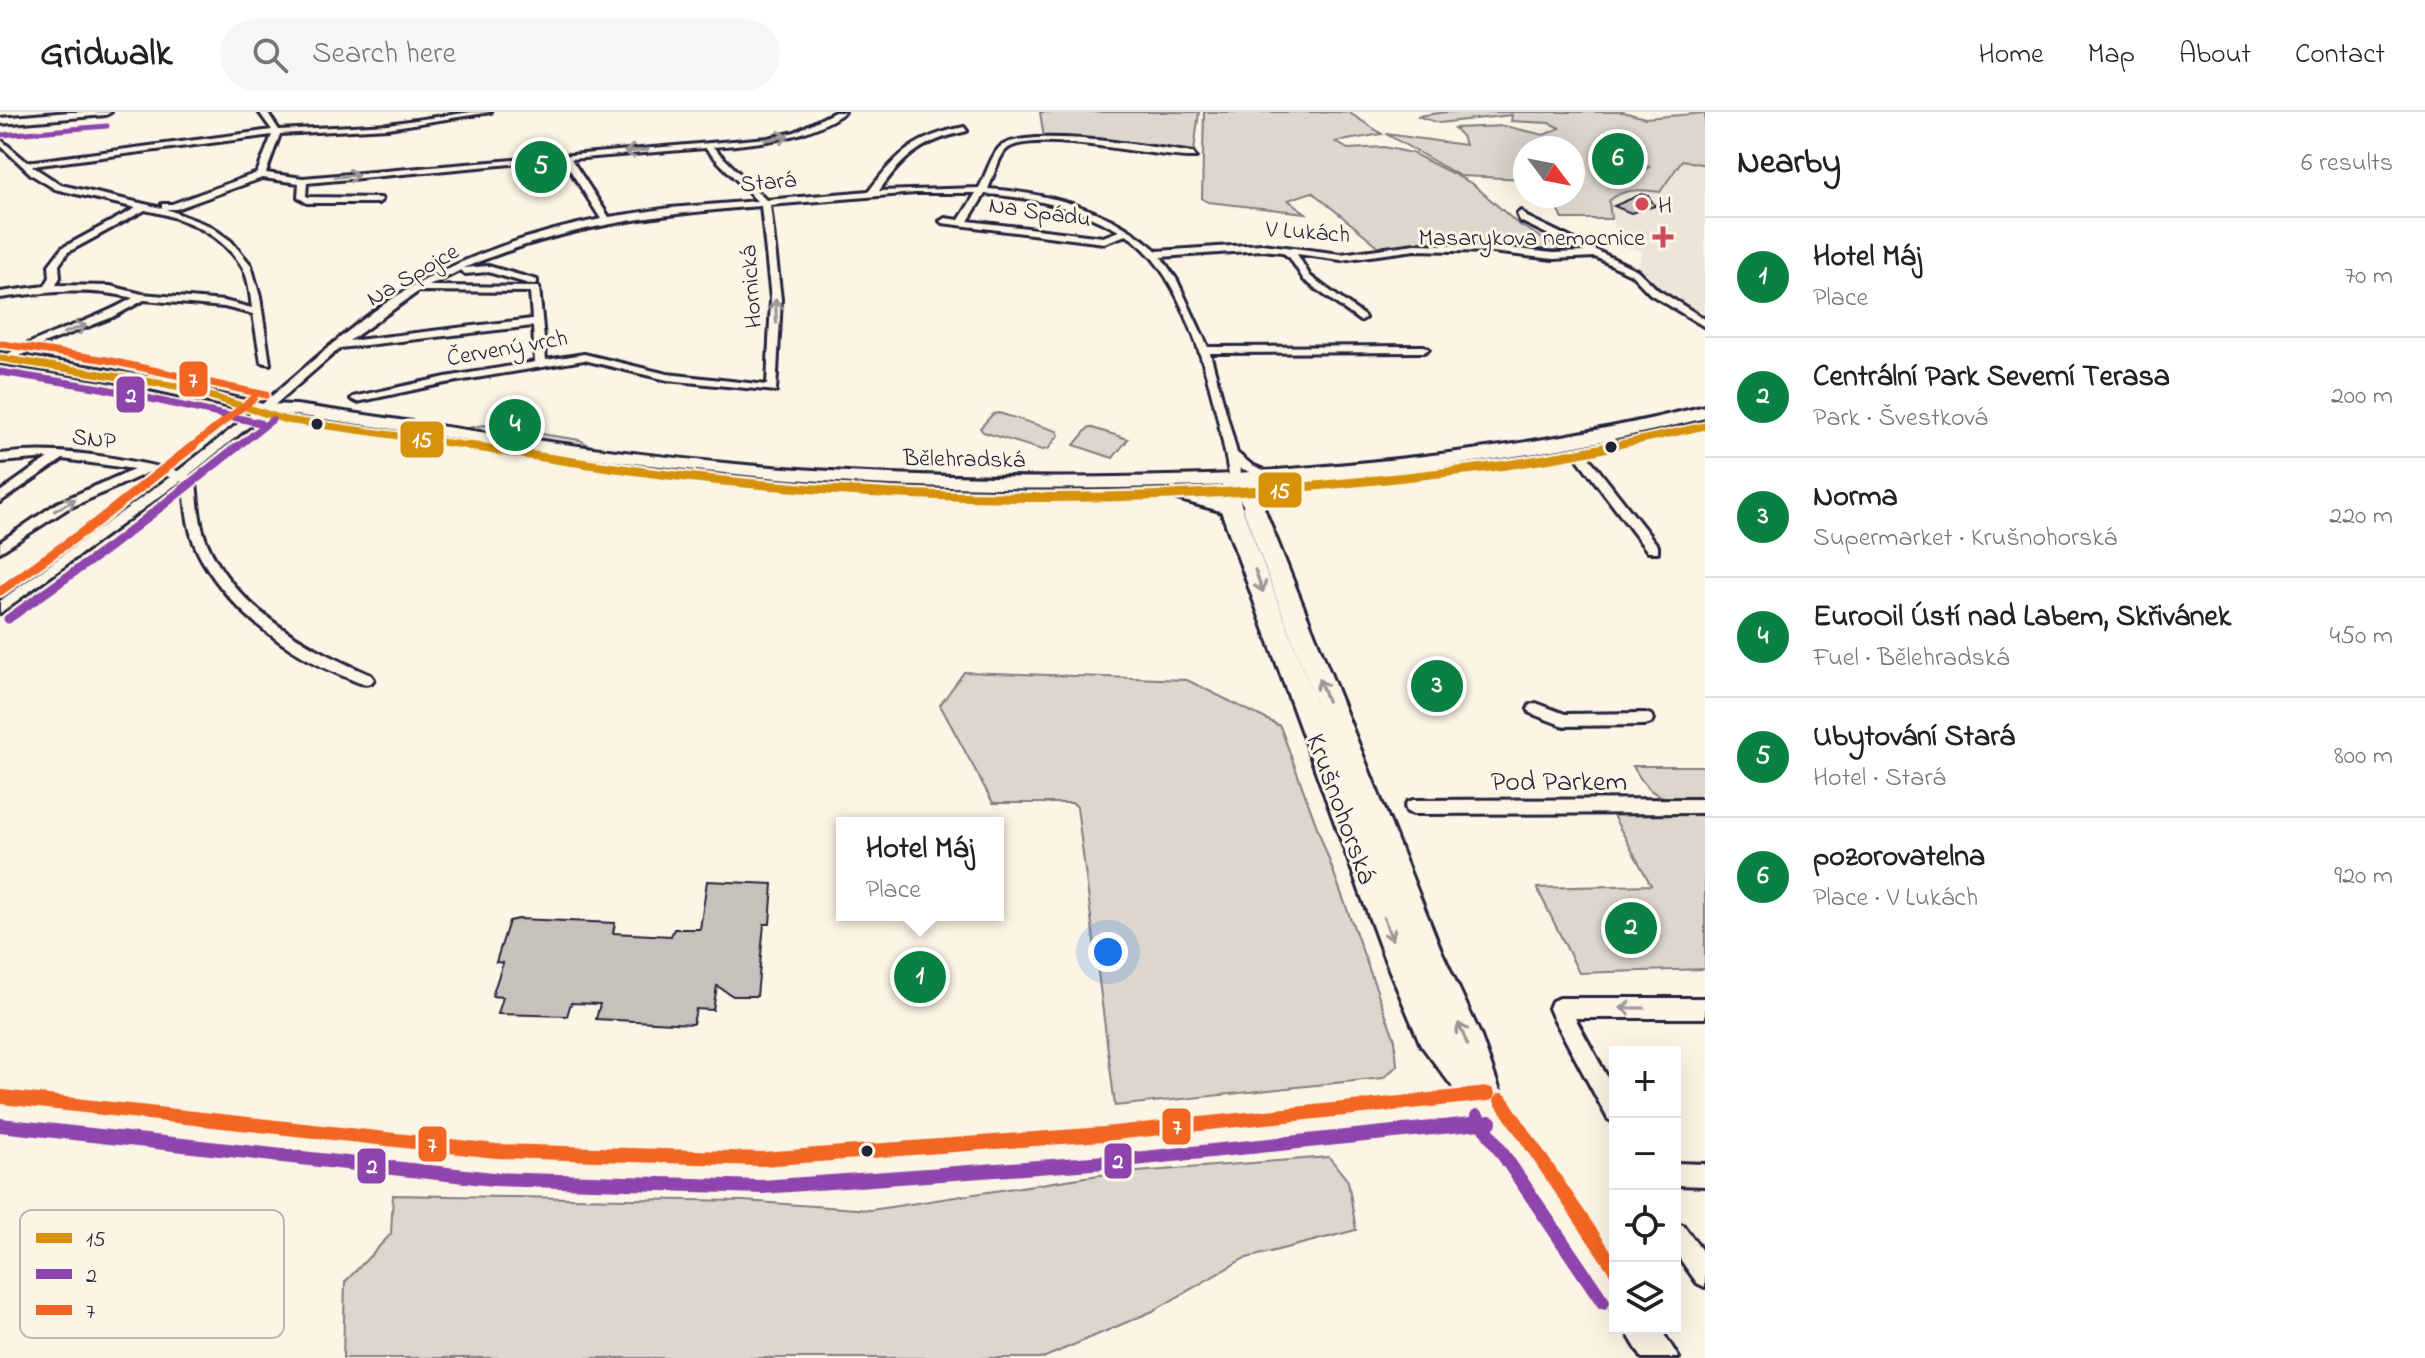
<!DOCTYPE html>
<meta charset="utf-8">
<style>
body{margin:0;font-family:"Indie Flower",sans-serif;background:#f6f6f6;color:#222}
.controls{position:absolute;right:24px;bottom:24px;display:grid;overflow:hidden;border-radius:0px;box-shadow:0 8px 32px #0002}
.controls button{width:72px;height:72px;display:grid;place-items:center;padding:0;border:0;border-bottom:2px solid #e0e0e0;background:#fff;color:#222;font:40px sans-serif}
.compass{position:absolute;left:1513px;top:24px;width:72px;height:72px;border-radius:50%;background:#fff;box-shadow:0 8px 32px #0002;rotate:122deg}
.you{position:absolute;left:1108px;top:840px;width:28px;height:28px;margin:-20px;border:6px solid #fff;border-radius:50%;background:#1a73e8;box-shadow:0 0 0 12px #1a73e833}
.badge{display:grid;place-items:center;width:52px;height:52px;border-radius:50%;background:#0b8043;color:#fff;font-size:26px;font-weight:700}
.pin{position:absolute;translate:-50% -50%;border:4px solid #fff;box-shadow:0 2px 8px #0006}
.popup{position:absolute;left:836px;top:705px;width:168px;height:104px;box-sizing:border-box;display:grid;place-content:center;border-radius:0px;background:#fff;filter:drop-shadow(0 2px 6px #0005);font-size:26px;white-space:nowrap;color:#767676}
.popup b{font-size:30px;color:#222}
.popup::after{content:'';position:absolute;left:50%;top:100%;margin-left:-16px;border:16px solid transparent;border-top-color:#fff}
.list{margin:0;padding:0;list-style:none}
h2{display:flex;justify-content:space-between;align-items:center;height:104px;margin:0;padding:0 32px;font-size:34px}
h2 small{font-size:26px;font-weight:400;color:#767676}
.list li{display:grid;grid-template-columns:52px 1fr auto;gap:24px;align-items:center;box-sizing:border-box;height:120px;padding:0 32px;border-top:2px solid #e0e0e0}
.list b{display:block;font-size:30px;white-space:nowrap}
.list p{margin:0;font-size:26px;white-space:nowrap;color:#767676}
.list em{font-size:26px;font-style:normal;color:#767676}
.icon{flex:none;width:44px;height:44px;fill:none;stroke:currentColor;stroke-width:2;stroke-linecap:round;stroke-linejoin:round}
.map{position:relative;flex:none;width:1705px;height:1246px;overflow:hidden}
header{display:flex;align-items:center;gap:48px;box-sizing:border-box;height:112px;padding:0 40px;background:#fff;border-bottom:2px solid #e0e0e0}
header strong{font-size:38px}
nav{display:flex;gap:44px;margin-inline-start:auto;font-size:28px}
.search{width:560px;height:72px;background:#f6f6f6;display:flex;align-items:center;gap:20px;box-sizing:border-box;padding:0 28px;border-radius:44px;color:#767676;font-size:30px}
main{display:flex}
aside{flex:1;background:#fff}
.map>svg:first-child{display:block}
</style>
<header>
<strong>Gridwalk</strong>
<div class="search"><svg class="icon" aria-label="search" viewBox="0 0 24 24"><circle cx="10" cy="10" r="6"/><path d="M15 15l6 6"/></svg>Search here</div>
<nav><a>Home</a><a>Map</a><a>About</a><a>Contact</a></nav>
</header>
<main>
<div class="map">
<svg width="1705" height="1246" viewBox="0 0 1705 1246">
<rect width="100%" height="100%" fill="#fcf5e5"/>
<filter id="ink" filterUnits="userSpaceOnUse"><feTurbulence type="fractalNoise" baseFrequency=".0125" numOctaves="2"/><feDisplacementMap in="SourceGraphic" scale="16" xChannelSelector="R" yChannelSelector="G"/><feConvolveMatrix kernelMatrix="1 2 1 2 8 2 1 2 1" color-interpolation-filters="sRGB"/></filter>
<g filter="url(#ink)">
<polygon fill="#ece5d8" points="1705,45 1705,209 1658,179 1637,158 1643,139 1626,135 1614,116 1609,89 1616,82 1632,78 1660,80 1682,48"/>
<g fill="#dcd6cc" stroke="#7f7c84" stroke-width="2" fill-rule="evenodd">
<polygon points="1040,0 1199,0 1194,39 1191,39 1100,26 1044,26"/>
<polygon points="1204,0 1348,0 1382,22 1336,30 1348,37 1384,35 1412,41 1473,72 1518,112 1564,139 1472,132 1382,137 1312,80 1288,88 1306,101 1208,90 1202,87"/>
<path d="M1447,0H1623L1645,6L1705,1V53L1682,48L1660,80C1641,78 1624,75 1609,89L1611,107H1563L1551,84H1573V36H1525V67L1460,64L1386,22L1465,33L1462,24L1454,16L1505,14L1544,23L1560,16L1549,11L1511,9L1512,3L1439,11L1417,4ZM1617,43L1623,49L1649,55L1629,67L1607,73L1610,49L1607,45Z"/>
<polygon points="999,301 1057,319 1059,323 1048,337 1042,338 983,320 980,316 993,302"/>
<polygon points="483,313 580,328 592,335 463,317"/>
<polygon points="1089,315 1128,327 1113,346 1074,333"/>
<polygon points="964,560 1187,568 1280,614 1395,928 1397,954 1383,966 1115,994 1077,695 1073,691 993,691 940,593"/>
<path d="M1633,654H1705V687C1666,686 1653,692 1633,654Z"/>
<polygon points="1611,700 1705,700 1705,857 1579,861 1537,776 1651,773"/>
<polygon points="1329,1045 1348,1069 1356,1118 1243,1147 1153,1199 1043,1246 343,1246 345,1170 391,1122 393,1083 743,1089 871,1098 1099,1063"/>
</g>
<g fill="#c6c1bb" stroke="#22223b" stroke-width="2">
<polygon points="1642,82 1648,84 1655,94 1631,101 1614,94"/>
<polygon points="707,769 773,772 770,812 764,812 757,884 733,884 717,874 713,898 696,897 693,912 596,907 600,892 571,891 567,904 498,902 503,885 492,884 503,851 496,850 509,809 518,807 615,811 613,821 671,824 674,817 700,817"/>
</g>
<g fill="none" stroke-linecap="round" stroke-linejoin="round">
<g stroke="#22223b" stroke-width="6">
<g id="street">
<path d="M259,0H267L279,18L388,12L471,0H491L388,16L280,22L266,61L303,66L768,26L795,20L835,0H845C805,28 760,31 713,35L766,88L869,79C898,40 916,25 964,15L967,19C923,29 905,42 879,79L979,76C985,65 990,47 998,37C1019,12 1159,36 1193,41L1196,45C1160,47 1031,15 1006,38C998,46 993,66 988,77C1049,81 1111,97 1157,139L1262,132L1341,142L1415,132L1492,134L1553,141L1584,140L1520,109L1517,102L1521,99L1527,105L1637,158L1658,178L1705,207V215L1650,182L1631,162L1595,145L1553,147L1492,140L1415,138L1341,148L1297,142L1310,164L1364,204L1365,206L1360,209L1304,168L1290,146L1282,140L1262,138L1161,145L1177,168L1208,235L1424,234L1429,237L1424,240L1210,241L1237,341L1252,353L1280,365L1274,369L1240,356L1242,367L1236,371L1230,367C1218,299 1189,160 1126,123L1104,131L942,111L940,109L945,106L959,108L976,81H915L770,93L781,187L776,279L667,268L584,248L446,271L357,290L351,287L353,285L446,265L535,250L533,214L340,236L263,303L189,363L196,370C198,390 199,412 207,431C236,498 308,536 371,563L374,567L371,571C361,574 352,567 343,564C288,542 232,500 202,448C188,424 186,399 184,371L181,369L0,501V489L170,365L149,360L67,397L0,440V430L57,391L134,357L63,347L0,390V380L48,346L0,350V342C60,334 120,346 178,359C210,334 243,309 273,283C312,250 349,215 392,187C455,147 527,122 601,107L563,47L307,71L306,84L309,85L381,86L382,88L378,91H307L298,85L299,71L262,66L176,97H166L210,114L231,129L251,153L260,185L270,252L261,250L253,202L224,195L144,188L113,205L43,232L10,249H2V245C44,221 92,210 133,186C89,175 45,180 0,186V180L45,174L50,165L49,153L62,136L136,96L55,77L32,63L0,33V27L27,50L272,18ZM272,23L257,61L172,92H162V96L61,73L32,54ZM705,36L757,89L670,96L609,105L571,47ZM985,82C1033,85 1077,96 1119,119L1103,125L968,109ZM761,94L771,187L767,273L667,262L584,242L546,248L539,175L429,174L461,158L465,162L488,160L533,173L537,172V168L488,154L464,156C560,114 657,102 761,94ZM145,98C182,105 220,120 241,153C249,165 250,182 252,196L224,189L142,182L110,174L56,173L60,165L59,153L68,140ZM419,179L530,180L532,207L349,229Z"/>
<polygon points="1580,338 1584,339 1658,434 1658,440 1648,440 1574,342"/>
<polygon points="1536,591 1565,602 1645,601 1651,603 1653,607 1651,611 1645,613 1564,614 1530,601 1528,597 1530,593"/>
<polygon points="1705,687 1705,701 1413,702 1407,700 1405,695 1407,690 1413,688"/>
<polygon points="1559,886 1705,886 1705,906 1575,906 1615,979 1615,1011 1608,1007 1552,903 1549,896 1552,889"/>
<polygon points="1675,1051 1705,1052 1705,1074 1675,1073"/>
<polygon points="1675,1110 1683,1113 1705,1143 1705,1175 1697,1171 1675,1140"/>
</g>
</g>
<g stroke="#22223b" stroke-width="6">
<g id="secondary">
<polygon points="69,0 111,0 106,3 0,12 0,6"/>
<path d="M0,241L104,257L263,292L296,293C446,314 595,340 746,353C909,367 1072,368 1236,362L1242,363L1262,395L1259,399H1247L1231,373C1069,379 908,378 746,363C595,350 446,324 296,303L263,302L104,267L0,251Z"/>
<polygon points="1179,376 1237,392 1240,396 1231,402 1173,386 1170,382 1173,378"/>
<polygon points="1489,982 1499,986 1615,1154 1615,1198 1604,1193 1479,1006 1475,996 1479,986"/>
<polygon points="1624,1216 1660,1216 1679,1246 1642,1246"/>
</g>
</g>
<g stroke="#22223b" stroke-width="6">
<path id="primary" d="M1705,294V306C1571,340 1436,358 1298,369L1307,375L1304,380L1274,386L1264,396L1441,838L1480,922L1506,996L1501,1008L1489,1013L1105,1054L762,1079L495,1071L0,1016V982L495,1035L762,1043L1105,1018L1458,982L1421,933L1383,843L1220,396L1218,380L1229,363L1236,361C1395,350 1550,333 1705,294ZM1293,369L1260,376L1242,395L1325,614L1242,396L1238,380L1243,373Z"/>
</g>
<use href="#street" fill="#fcf5e5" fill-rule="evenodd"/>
<use href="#secondary" fill="#fcf5e5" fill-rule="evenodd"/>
<use href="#primary" fill="#fcf5e5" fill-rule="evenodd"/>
<g stroke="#fcf5e5" stroke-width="11">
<g id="bus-1-far1">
<polyline points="0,246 182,275 286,308 484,336"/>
<polyline points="1604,336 1705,314"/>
</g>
</g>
<g stroke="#fcf5e5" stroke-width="14">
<path id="bus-1" d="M470,334C536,344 602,355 668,363C905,391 1149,393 1386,367C1462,359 1538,351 1613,334"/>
</g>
<g stroke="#fcf5e5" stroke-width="8">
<polyline id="bus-2-far3" points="1,23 107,14"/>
</g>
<g stroke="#fcf5e5" stroke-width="11">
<g id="bus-2-far2">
<polyline points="0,260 101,276 260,311"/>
<polyline points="236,336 272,308"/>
</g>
</g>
<g stroke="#fcf5e5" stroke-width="14">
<polyline id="bus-2-far1" points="8,507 111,434 238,334"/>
</g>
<g stroke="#fcf5e5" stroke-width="20">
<g id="bus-2">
<polyline points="1477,1004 1603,1190"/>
<polyline points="0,1013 493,1067 762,1075 1106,1050 1490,1010"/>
</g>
</g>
<g stroke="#fcf5e5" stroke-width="11">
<g id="bus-3-far2">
<polyline points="2,232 107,248 266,283"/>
<polyline points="190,336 254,286"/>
</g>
</g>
<g stroke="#fcf5e5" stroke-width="14">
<polyline id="bus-3-far1" points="0,479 94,412 193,334"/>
</g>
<g stroke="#fcf5e5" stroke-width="20">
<g id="bus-3">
<polyline points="2,985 496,1039 762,1047 1104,1022 1488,982"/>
<polyline points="1501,988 1615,1157"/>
</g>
</g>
<use href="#bus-1-far1" stroke="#d79209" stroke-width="7"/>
<use href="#bus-1" stroke="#d79209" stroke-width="9"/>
<use href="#bus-2-far3" stroke="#8e44ad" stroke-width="5"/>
<use href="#bus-2-far2" stroke="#8e44ad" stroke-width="7"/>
<use href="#bus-2-far1" stroke="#8e44ad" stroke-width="9"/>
<use href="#bus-2" stroke="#8e44ad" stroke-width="14"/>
<use href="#bus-3-far2" stroke="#f26522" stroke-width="7"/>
<use href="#bus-3-far1" stroke="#f26522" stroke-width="9"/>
<use href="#bus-3" stroke="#f26522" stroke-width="14"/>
</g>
<defs><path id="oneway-shaft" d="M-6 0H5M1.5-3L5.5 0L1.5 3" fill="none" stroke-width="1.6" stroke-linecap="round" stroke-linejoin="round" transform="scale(2)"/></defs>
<g stroke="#9a9698">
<use href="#oneway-shaft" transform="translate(777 26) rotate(-9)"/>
<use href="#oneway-shaft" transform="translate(636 39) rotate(175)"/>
<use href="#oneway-shaft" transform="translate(347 64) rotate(-6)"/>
<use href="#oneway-shaft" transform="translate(776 199) rotate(-92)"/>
<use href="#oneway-shaft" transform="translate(75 217) rotate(-20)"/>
<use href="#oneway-shaft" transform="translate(65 393) rotate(-29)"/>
<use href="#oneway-shaft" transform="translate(1259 469) rotate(70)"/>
<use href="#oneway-shaft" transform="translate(1323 578) rotate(-111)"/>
<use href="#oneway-shaft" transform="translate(1388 817) rotate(69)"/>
<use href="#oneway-shaft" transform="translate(1632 896) rotate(180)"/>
<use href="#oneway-shaft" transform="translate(1463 922) rotate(-113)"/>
</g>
</g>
<g fill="#d1495b" stroke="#fcf5e5" stroke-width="3">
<circle cx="1642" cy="92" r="8"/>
<path d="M1659 113h8v8h8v8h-8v8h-8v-8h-8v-8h8z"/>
</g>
<g fill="#22223b" stroke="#fcf5e5" stroke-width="3">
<circle cx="317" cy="312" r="7"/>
<circle cx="1611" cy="335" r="7"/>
<circle cx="867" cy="1039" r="7"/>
</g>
<g text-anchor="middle" stroke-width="6" stroke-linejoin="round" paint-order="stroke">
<g font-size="24" fill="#22223b" stroke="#fcf5e5">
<text transform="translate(768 69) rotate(-5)" y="8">Stará</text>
<text transform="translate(1040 99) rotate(8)" y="8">Na Spádu</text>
<text transform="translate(1308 119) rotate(4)" y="8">V Lukách</text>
<text transform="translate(412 162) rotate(-30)" y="8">Na Spojce</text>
<text transform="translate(750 175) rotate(-94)" y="8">Hornická</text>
<text transform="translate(507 235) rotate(-10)" y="8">Červený vrch</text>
<text transform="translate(94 326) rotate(7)" y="8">SNP</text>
<text transform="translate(964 346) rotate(1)" y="8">Bělehradská</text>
</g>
<g font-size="24" fill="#22223b" stroke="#fcf5e5" text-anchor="start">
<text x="1658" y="100">H</text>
<text x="1645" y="133" text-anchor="end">Masarykova nemocnice</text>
</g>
<g font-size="28" fill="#22223b" stroke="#fcf5e5">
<text x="1559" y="678">Pod Parkem</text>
<text transform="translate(1343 696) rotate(70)" y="10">Krušnohorská</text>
</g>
</g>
<rect x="20" y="1098" width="264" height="128" rx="12" fill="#fcf5e5" stroke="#bbb6b2" stroke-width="2"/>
<rect x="36" y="1121" width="36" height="10" fill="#d79209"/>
<rect x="36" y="1157" width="36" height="10" fill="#8e44ad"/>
<rect x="36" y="1193" width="36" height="10" fill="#f26522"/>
<g font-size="22" fill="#22223b">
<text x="86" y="1134">15</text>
<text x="86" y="1170">2</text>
<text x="86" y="1206">7</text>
</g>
<g stroke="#fcf5e5" stroke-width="3">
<rect x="178" y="248" width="31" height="38" rx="8" fill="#f26522"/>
<rect x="115" y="263" width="31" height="39" rx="8" fill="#8e44ad"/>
<rect x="399" y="308" width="46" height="39" rx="8" fill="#d79209"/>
<rect x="1257" y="359" width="46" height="38" rx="8" fill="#d79209"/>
<rect x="1161" y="995" width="31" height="39" rx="8" fill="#f26522"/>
<rect x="417" y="1013" width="31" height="38" rx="8" fill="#f26522"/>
<rect x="1103" y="1030" width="30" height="38" rx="8" fill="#8e44ad"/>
<rect x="356" y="1035" width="31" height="38" rx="8" fill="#8e44ad"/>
</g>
<g font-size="22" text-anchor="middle" font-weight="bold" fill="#fff">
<text x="193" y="275">7</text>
<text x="131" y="290">2</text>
<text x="422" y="335">15</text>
<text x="1280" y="386">15</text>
<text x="1177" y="1022">7</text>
<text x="432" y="1040">7</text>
<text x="1118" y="1056">2</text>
<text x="372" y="1061">2</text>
</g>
</svg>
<div class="controls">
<button>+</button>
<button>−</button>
<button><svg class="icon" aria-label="locate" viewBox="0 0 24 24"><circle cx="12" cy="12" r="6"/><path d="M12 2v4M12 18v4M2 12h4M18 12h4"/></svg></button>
<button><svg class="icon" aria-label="layers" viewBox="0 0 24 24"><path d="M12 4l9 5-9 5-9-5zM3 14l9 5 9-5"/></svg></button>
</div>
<svg class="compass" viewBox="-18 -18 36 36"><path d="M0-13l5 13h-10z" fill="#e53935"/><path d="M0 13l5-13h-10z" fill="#767676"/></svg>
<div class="you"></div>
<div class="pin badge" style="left:920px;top:865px">1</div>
<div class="popup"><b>Hotel Máj</b>Place</div>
<div class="pin badge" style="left:1631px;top:816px">2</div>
<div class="pin badge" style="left:1437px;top:574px">3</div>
<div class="pin badge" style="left:515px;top:313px">4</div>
<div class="pin badge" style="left:541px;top:55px">5</div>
<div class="pin badge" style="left:1618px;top:47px">6</div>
</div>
<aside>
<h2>Nearby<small>6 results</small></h2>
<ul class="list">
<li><span class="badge">1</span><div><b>Hotel Máj</b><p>Place</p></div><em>70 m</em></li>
<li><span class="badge">2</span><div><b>Centrální Park Severní Terasa</b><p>Park · Švestková</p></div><em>200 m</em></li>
<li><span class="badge">3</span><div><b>Norma</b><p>Supermarket · Krušnohorská</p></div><em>220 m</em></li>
<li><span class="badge">4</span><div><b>EuroOil Ústí nad Labem, Skřivánek</b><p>Fuel · Bělehradská</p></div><em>450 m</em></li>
<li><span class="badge">5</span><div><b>Ubytování Stará</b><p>Hotel · Stará</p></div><em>800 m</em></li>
<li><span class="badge">6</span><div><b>pozorovatelna</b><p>Place · V Lukách</p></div><em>920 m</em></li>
</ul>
</aside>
</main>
